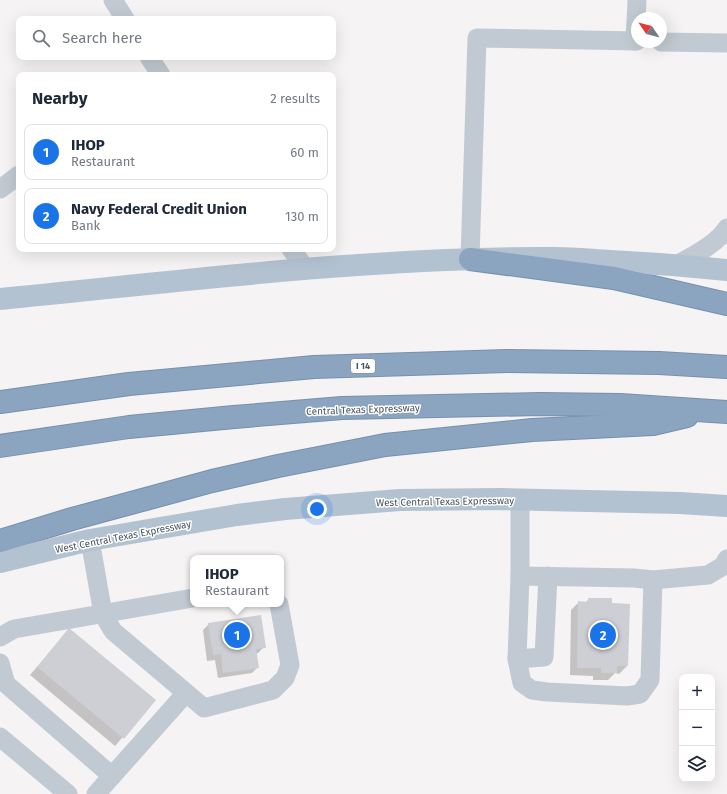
<!DOCTYPE html>
<meta charset="utf-8">
<style>
body{margin:0;font-family:"Fira Sans",sans-serif;background:#f6f6f7;color:#1f2937}
.controls{position:absolute;right:12px;bottom:12px;display:grid;overflow:hidden;border-radius:8px;box-shadow:0 4px 16px #0002}
.controls button{width:36px;height:36px;display:grid;place-items:center;padding:0;border:0;border-bottom:1px solid #e0e1e3;background:#fff;color:#1f2937;font:20px sans-serif}
.compass{position:absolute;left:631px;top:12px;width:36px;height:36px;border-radius:50%;background:#fff;box-shadow:0 4px 16px #0002;rotate:305deg}
.you{position:absolute;left:317px;top:509px;width:14px;height:14px;margin:-10px;border:3px solid #fff;border-radius:50%;background:#1a73e8;box-shadow:0 0 0 6px #1a73e833}
.badge{display:grid;place-items:center;width:26px;height:26px;border-radius:50%;background:#1a73e8;color:#fff;font-size:13px;font-weight:700}
.pin{position:absolute;translate:-50% -50%;border:2px solid #fff;box-shadow:0 1px 4px #0006}
.popup{position:absolute;left:190px;top:555px;width:94px;height:52px;box-sizing:border-box;display:grid;place-content:center;border-radius:8px;background:#fff;filter:drop-shadow(0 1px 3px #0005);font-size:13px;white-space:nowrap;color:#747a83}
.popup b{font-size:15px;color:#1f2937}
.popup::after{content:'';position:absolute;left:50%;top:100%;margin-left:-8px;border:8px solid transparent;border-top-color:#fff}
.list{margin:0;padding:0;list-style:none}
h2{display:flex;justify-content:space-between;align-items:center;height:52px;margin:0;padding:0 16px;font-size:17px}
h2 small{font-size:13px;font-weight:400;color:#747a83}
.list li{display:grid;grid-template-columns:26px 1fr auto;gap:12px;align-items:center;box-sizing:border-box;height:56px;margin:0 8px 8px;padding:0 8px;border:1px solid #e0e1e3;border-radius:8px}
.list b{display:block;font-size:15px;white-space:nowrap}
.list p{margin:0;font-size:13px;white-space:nowrap;color:#747a83}
.list em{font-size:13px;font-style:normal;color:#747a83}
.icon{flex:none;width:22px;height:22px;fill:none;stroke:currentColor;stroke-width:2;stroke-linecap:round;stroke-linejoin:round}
.map{position:relative;flex:none;width:727px;height:794px;overflow:hidden}
.search{position:absolute;background:#fff;box-shadow:0 4px 16px #0002;left:16px;top:16px;width:320px;height:44px;display:flex;align-items:center;gap:10px;box-sizing:border-box;padding:0 14px;border-radius:8px;color:#747a83;font-size:15px}
.panel{position:absolute;background:#fff;box-shadow:0 4px 16px #0002;left:16px;top:72px;width:320px;height:180px;border-radius:8px}
.map>svg:first-child{display:block}
</style>
<div class="map">
<svg width="727" height="794" viewBox="0 0 727 794">
<rect width="100%" height="100%" fill="#f5f3f3"/>
<g fill="#0003">
<polygon points="589,599 627,666 619,674 615,673 608,680 593,680 593,676 570,675 571,610 579,602 585,603"/>
<polygon points="209,624 264,647 258,653 256,654 258,667 252,673 218,678 215,660 207,661 203,630"/>
<polygon points="69,630 154,701 115,746 30,675"/>
</g>
<g fill="#cdcfd5">
<polygon points="588,598 612,598 612,603 630,604 628,666 617,666 617,673 601,673 601,668 577,668 578,601 588,602"/>
<polygon points="261,615 266,648 256,649 259,668 223,673 221,654 213,655 208,623"/>
<polygon points="69,628 156,700 124,739 37,667"/>
</g>
<g fill="none" stroke-linecap="round" stroke-linejoin="round">
<g stroke="#7690ad" stroke-width="24">
<g id="highway">
<polyline points="470,259 614,278 727,304"/>
<polyline points="0,402 129,384 314,367 507,361 659,363 727,367"/>
<polyline points="0,446 129,427 234,417 342,408 540,404 620,405 727,412"/>
<polyline points="0,541 72,519 212,481 278,466 385,445 532,430 653,424 687,416"/>
</g>
</g>
<g stroke="#c1cad2" stroke-width="19">
<polyline points="113,0 125,19"/>
<polyline points="635,41 637,0"/>
<polyline points="661,42 727,43"/>
<polyline points="149,57 161,75"/>
<polyline points="0,189 19,175"/>
<polyline points="291,249 306,269"/>
<polyline points="470,259 477,38 637,41"/>
<path d="M676,265C692,257 718,243 727,228"/>
<polyline points="520,499 520,576 517,659 522,683 532,690 547,692 627,696 640,694 650,680 653,580"/>
<polyline points="90,540 103,614 113,631 204,708 273,690 285,678 290,665 279,604"/>
<polyline points="520,576 634,578 653,580 708,575 723,566 727,559"/>
<polyline points="0,637 14,629 193,598"/>
<polyline points="517,659 544,657 548,576"/>
<polyline points="0,663 6,684 112,776"/>
<polyline points="0,737 68,794"/>
<polyline points="96,794 186,693"/>
</g>
<g stroke="#b3c2d1" stroke-width="22">
<path d="M0,299C184,281 370,257 555,258C574,258 592,260 610,261C649,263 688,266 727,270"/>
<polyline points="0,562 90,540 237,515 285,509 400,500 501,499 680,503 727,506"/>
</g>
<use href="#highway" stroke="#8ba5c1" stroke-width="22"/>
</g>
<g text-anchor="middle" stroke-width="3" stroke-linejoin="round" paint-order="stroke">
<rect fill="#fff" stroke="#808990" stroke-width="1" x="351" y="359" width="24" height="14" rx="3"/>
<g font-size="9" font-weight="bold" fill="#4a5661">
<text x="363" y="369">I 14</text>
</g>
<g font-size="10" fill="#4a5661" stroke="#fff">
<text transform="translate(363 409) rotate(-2)" y="4">Central Texas Expressway</text>
<text transform="translate(445 501) rotate(-1)" y="4">West Central Texas Expressway</text>
<text transform="translate(123 536) rotate(-11)" y="4">West Central Texas Expressway</text>
</g>
</g>
</svg>
<div class="controls">
<button>+</button>
<button>−</button>
<button><svg class="icon" aria-label="layers" viewBox="0 0 24 24"><path d="M12 4l9 5-9 5-9-5zM3 14l9 5 9-5"/></svg></button>
</div>
<svg class="compass" viewBox="-18 -18 36 36"><path d="M0-13l5 13h-10z" fill="#e53935"/><path d="M0 13l5-13h-10z" fill="#747a83"/></svg>
<div class="you"></div>
<div class="pin badge" style="left:237px;top:635px">1</div>
<div class="popup"><b>IHOP</b>Restaurant</div>
<div class="pin badge" style="left:603px;top:635px">2</div>
<div class="search"><svg class="icon" aria-label="search" viewBox="0 0 24 24"><circle cx="10" cy="10" r="6"/><path d="M15 15l6 6"/></svg>Search here</div>
<section class="panel">
<h2>Nearby<small>2 results</small></h2>
<ul class="list">
<li><span class="badge">1</span><div><b>IHOP</b><p>Restaurant</p></div><em>60 m</em></li>
<li><span class="badge">2</span><div><b>Navy Federal Credit Union</b><p>Bank</p></div><em>130 m</em></li>
</ul>
</section>
</div>
